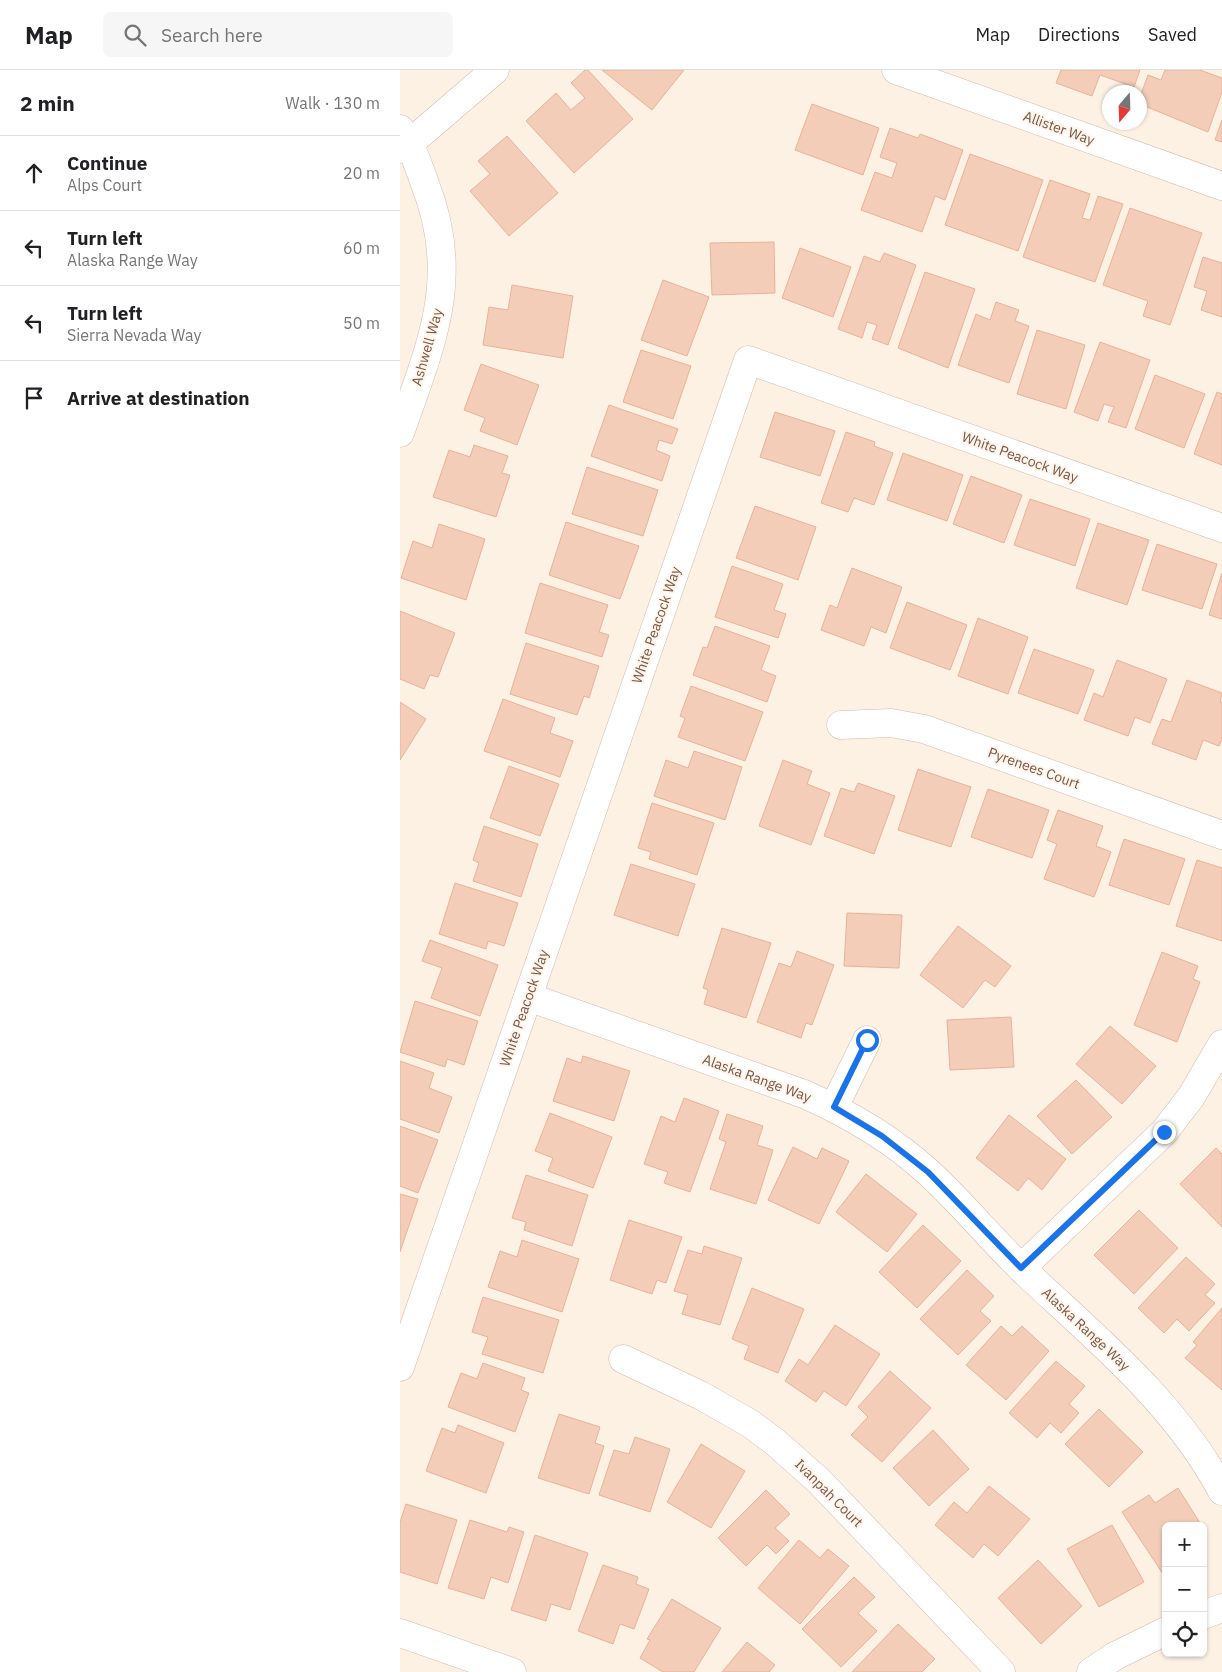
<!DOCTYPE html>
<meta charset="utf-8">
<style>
body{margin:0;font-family:"IBM Plex Sans",sans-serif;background:#f6f6f6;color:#202124}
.controls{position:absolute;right:15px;bottom:15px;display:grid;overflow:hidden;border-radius:8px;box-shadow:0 1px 4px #0004}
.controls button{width:45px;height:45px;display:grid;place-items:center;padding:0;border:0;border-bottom:1px solid #e0e0e0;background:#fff;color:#202124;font:25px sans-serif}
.compass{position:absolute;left:702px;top:15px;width:45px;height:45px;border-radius:50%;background:#fff;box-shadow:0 1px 4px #0004;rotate:199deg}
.stop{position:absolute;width:15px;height:15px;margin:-11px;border:4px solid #1a73e8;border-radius:50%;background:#fff}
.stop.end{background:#1a73e8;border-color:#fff;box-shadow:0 1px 5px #0008}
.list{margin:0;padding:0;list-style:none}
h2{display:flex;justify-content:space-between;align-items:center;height:65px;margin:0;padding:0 20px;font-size:21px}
h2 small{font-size:16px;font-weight:400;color:#757577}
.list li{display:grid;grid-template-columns:32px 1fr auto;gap:15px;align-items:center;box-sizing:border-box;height:75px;padding:0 20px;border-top:1px solid #e0e0e0}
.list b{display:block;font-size:19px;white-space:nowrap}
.list p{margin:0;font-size:16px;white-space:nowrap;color:#757577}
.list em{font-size:16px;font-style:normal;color:#757577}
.icon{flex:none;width:28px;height:28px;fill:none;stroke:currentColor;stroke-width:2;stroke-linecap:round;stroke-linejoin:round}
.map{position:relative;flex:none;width:822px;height:1602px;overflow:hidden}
header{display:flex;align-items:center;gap:30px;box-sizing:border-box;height:70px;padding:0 25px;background:#fff;border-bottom:1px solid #e0e0e0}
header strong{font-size:24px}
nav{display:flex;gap:28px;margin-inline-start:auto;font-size:18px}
.search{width:350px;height:45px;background:#f6f6f6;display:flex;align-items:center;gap:12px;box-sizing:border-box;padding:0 18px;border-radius:8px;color:#757577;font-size:19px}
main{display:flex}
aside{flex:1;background:#fff}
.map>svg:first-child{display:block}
</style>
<header>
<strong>Map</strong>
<div class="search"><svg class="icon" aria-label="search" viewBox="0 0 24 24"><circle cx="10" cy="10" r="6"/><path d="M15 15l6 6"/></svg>Search here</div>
<nav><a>Map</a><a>Directions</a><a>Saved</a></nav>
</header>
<main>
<aside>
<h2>2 min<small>Walk · 130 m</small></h2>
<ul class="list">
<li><svg class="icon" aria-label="ahead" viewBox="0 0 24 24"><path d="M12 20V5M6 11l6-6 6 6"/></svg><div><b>Continue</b><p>Alps Court</p></div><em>20 m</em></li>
<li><svg class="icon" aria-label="left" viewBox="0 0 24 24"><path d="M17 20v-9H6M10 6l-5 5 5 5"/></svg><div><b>Turn left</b><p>Alaska Range Way</p></div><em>60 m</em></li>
<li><svg class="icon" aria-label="left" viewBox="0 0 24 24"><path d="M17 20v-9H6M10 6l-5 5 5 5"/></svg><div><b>Turn left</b><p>Sierra Nevada Way</p></div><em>50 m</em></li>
<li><svg class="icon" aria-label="arrive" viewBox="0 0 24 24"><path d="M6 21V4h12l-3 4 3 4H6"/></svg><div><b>Arrive at destination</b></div></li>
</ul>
</aside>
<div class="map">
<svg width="822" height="1602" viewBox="0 0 822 1602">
<rect width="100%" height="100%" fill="#fdf1e3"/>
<g fill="#f4cdb9" stroke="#e8b298">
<polygon points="185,0 188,0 233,49 174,103 126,51 156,23 171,40 185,28 171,13"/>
<polygon points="202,0 284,0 252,40"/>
<polygon points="661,0 740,0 734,17 700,5 692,26 656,13"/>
<polygon points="765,0 800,0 822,8 822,22 808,62 740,34 740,27 748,5 761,10"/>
<polygon points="412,34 479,58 463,105 395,80"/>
<polygon points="822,50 822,72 815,70"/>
<polygon points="490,58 518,68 520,64 563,80 545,130 535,126 522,162 461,140 475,102 492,108 497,93 480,87"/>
<polygon points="107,66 158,123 109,166 70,121 90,104 78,91"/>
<polygon points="570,84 643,110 618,181 545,155"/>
<polygon points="650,110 690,124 682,148 690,150 698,126 723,134 695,212 623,187"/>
<polygon points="730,138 802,163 770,255 743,246 748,231 703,215"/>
<polygon points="374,172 375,223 312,225 310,173"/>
<polygon points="400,178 451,197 433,247 382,228"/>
<polygon points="484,183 516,195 488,275 472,269 477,255 467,252 462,268 438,259 464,186 480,192"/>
<polygon points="803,187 822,193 822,247 801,240 807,221 794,217"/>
<polygon points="525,202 575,219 548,298 498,278"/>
<polygon points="263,210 309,227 287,286 241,270"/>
<polygon points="112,215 173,226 163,288 83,275 89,237 108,240"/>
<polygon points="596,232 619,240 615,251 629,256 609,313 558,295 576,244 590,250"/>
<polygon points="637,260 685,275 666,339 617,324"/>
<polygon points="700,272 750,290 726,358 708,352 714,337 704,334 698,351 674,342"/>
<polygon points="241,280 291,296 273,349 223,332"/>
<polygon points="81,294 139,315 117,375 80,361 85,348 64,340"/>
<polygon points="755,305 805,324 784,378 735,359"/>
<polygon points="817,322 822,324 822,395 794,384"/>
<polygon points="209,335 278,359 272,374 259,370 256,380 270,386 262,411 191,386"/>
<polygon points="375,342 435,361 420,406 360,387"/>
<polygon points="446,362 475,372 474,376 493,383 474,435 454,428 448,442 421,433"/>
<polygon points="74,375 108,386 102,403 110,405 96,447 33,427 49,380 70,387"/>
<polygon points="503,383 563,405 547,451 487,430"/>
<polygon points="187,397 258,420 243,466 172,444"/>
<polygon points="571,406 622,425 604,473 553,454"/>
<polygon points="630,429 690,449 675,496 614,475"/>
<polygon points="355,436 416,457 398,510 336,488"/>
<polygon points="166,452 239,476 220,529 149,505"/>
<polygon points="698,453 749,470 727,535 676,518"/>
<polygon points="39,454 85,469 66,530 1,508 13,471 32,478"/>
<polygon points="757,474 817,494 802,539 742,520"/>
<polygon points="332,496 383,514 374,540 386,544 378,568 315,547"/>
<polygon points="452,498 502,517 486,563 471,557 464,576 421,560 430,535 437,538"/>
<polygon points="822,503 822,549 809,545"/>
<polygon points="140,513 208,535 199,562 209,565 202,587 125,563"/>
<polygon points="507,532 567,555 550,600 490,578"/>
<polygon points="0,541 55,563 38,607 30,605 24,619 0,609"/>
<polygon points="578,548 628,567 608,624 558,606"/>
<polygon points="315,556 370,576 361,600 376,606 367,632 293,605 303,577 307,578"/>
<polygon points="126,573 199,596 189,628 184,626 177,645 110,624"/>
<polygon points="634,579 694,600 678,644 618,623"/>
<polygon points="717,590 767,609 750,653 735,647 728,666 684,650 694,623 703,627"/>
<polygon points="787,610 822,623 820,632 822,632 822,669 819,676 803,670 796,690 752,674 762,649 771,652"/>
<polygon points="291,616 363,642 345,691 278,667 285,648 280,646"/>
<polygon points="103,629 155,648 150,663 173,671 160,707 84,681"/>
<polygon points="0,632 26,649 0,690"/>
<polygon points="294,681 342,697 325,750 254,726 266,690 288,698"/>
<polygon points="383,690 412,701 407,714 430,723 411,775 359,756"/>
<polygon points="109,696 159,714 140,766 90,748"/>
<polygon points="518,699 571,717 551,777 498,760"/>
<polygon points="458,713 495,726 474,784 424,766 441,718 454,722"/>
<polygon points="588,719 649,740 632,788 571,767"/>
<polygon points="252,733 314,753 297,805 249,789 251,782 238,778"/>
<polygon points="658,740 703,756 696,776 711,782 694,827 644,809 657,774 647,770"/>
<polygon points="84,756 138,774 121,827 73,811 79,793 73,790"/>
<polygon points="724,769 785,789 769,835 709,815"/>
<polygon points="797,790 822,798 822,871 776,856"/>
<polygon points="231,794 295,814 278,866 214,845"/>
<polygon points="55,813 118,833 104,876 88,871 86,879 39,864"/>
<polygon points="447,843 502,845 499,898 444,896"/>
<polygon points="558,856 611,896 595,917 585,910 563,938 520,905"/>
<polygon points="322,858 371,873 346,948 304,934 308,920 303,918"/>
<polygon points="30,870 98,895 80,946 31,928 42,898 22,891"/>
<polygon points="397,881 434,895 412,955 406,953 401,968 357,952 379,893 391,897"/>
<polygon points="762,882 798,896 793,909 800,912 777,972 734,955"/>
<polygon points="15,931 78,951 64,995 47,989 45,997 0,982"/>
<polygon points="611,947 614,997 550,1000 547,950"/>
<polygon points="710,956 756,996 722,1034 676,994"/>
<polygon points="183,986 230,1001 214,1051 153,1031 167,988 181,993"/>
<polygon points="0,991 34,1003 29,1018 52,1027 39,1063 0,1049"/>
<polygon points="676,1010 712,1047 672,1084 637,1046"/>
<polygon points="284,1028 319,1041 290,1122 264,1113 268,1102 244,1094 261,1046 275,1052"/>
<polygon points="150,1043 212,1067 193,1118 148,1101 153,1088 135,1081"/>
<polygon points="327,1044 363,1056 357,1075 373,1080 356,1134 310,1119 326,1072 319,1069"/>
<polygon points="609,1045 666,1089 642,1120 628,1108 618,1121 576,1088"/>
<polygon points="0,1056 38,1070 18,1123 0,1116"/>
<polygon points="393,1077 417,1089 422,1078 449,1091 419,1154 368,1130"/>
<polygon points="816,1078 822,1084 822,1157 780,1114"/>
<polygon points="466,1104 517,1144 487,1182 436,1142"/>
<polygon points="126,1105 188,1125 172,1176 124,1160 126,1152 112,1148"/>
<polygon points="0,1124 18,1129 0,1182"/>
<polygon points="739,1140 778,1178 734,1224 694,1185"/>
<polygon points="229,1150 282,1167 266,1213 257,1210 252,1224 210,1210"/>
<polygon points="523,1155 561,1191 517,1238 479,1202"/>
<polygon points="122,1170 179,1189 162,1242 88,1217 100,1181 117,1187"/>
<polygon points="304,1176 342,1188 320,1255 282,1244 288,1225 274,1221 288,1180 302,1184"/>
<polygon points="786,1187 815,1214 805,1225 815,1233 789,1261 777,1249 764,1263 738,1238"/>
<polygon points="567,1200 594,1226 580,1241 591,1251 558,1285 520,1249"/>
<polygon points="352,1218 404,1239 378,1303 344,1289 349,1276 332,1269"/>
<polygon points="83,1227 159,1250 143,1303 82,1284 88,1267 72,1262"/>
<polygon points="822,1238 822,1320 785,1288 797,1275 793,1272"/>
<polygon points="435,1255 480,1284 446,1336 424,1321 416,1332 385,1311 399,1289 408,1295"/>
<polygon points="601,1256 612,1266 622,1256 649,1281 606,1330 566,1295"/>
<polygon points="656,1291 685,1316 669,1334 679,1343 661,1363 650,1353 637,1368 609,1343"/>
<polygon points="83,1293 125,1308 121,1320 129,1323 115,1362 48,1337 61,1303 77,1309"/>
<polygon points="490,1301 531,1338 482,1392 451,1365 468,1347 458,1337"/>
<polygon points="699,1339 743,1382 709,1417 665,1374"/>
<polygon points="159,1344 200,1357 195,1373 204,1376 189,1424 138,1408"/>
<polygon points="58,1355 104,1373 86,1423 26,1401 42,1358 55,1363"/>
<polygon points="533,1360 569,1399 529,1436 493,1398"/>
<polygon points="235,1367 270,1379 250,1442 199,1425 214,1380 229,1384"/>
<polygon points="301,1374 345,1401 311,1458 267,1432"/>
<polygon points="589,1416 630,1449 598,1486 584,1474 573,1488 535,1455 554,1432 567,1443"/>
<polygon points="778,1418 802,1456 766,1456 766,1502 763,1504 722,1442 749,1425 755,1433"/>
<polygon points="366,1420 390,1444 375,1458 389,1471 376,1484 367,1475 346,1496 318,1468"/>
<polygon points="6,1434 57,1450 37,1514 0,1502 0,1452"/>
<polygon points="70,1450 107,1462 109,1457 124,1462 108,1513 91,1507 84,1529 48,1518"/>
<polygon points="712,1455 744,1512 699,1537 667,1479"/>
<polygon points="135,1465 188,1483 170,1540 151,1534 146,1551 111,1540"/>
<polygon points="399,1470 420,1488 428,1479 449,1496 400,1554 358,1518"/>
<polygon points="638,1490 682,1536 641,1574 598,1528"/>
<polygon points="203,1495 238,1507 236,1514 249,1519 234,1559 220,1554 213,1574 178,1561"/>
<polygon points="454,1507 475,1527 458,1543 477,1561 441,1597 402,1559"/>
<polygon points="272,1529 321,1558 294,1602 263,1602 240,1588 250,1570 247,1569"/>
<polygon points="498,1554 535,1589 522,1602 452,1602"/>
<polygon points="347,1572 375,1595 369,1602 322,1602"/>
</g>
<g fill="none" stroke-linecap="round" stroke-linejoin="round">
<g stroke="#d1baab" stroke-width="29">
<g id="minor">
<polyline points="496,0 822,116"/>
<path d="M0,59C12,76 18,94 25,114C62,208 31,274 0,363"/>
<polyline points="441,655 491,653 524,659 822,765"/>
<path d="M128,927L404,1024C449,1044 492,1069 528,1102C562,1133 591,1169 623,1200C695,1268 775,1332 822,1421"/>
<polyline points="434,1037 467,970"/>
<polyline points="621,1198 764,1062 791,1027 822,974"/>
<polyline points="223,1289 300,1325 351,1354 375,1372 419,1411 601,1602"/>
<polyline points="0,1297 348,290 822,458"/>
<polyline points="803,1545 822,1538"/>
<polyline points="0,1563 112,1602"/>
<polyline points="691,1602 715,1586 766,1561"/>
</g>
</g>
<g stroke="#d1baab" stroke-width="29">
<polyline id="tertiary" points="0,79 10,73 95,0"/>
</g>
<use href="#minor" stroke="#fff" stroke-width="28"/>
<use href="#tertiary" stroke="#fff" stroke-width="28"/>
</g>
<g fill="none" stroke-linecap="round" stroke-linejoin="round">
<polyline stroke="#1a73e8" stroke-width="6" points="467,970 434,1037 482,1066 528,1102 621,1198 764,1062"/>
</g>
<g text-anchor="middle" stroke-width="4" stroke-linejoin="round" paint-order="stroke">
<g font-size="14" fill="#775547" stroke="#fff5ea">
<text transform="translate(659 58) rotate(20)" y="5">Allister Way</text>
<text transform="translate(27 277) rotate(-74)" y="5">Ashwell Way</text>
<text transform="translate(620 387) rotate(20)" y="5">White Peacock Way</text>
<text transform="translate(256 555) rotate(-71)" y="5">White Peacock Way</text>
<text transform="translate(634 698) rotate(20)" y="5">Pyrenees Court</text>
<text transform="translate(124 938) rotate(-71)" y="5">White Peacock Way</text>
<text transform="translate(357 1008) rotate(20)" y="5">Alaska Range Way</text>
<text transform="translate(686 1259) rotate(43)" y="5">Alaska Range Way</text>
<text transform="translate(429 1423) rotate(45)" y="5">Ivanpah Court</text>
</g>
</g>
</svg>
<div class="controls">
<button>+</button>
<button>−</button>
<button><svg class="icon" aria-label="locate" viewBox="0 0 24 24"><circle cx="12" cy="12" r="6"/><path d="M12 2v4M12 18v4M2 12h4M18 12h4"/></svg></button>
</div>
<svg class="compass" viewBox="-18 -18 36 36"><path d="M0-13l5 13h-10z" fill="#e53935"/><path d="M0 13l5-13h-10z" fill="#757577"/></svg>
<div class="stop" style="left:467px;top:970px"></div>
<div class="stop end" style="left:764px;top:1062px"></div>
</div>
</main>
